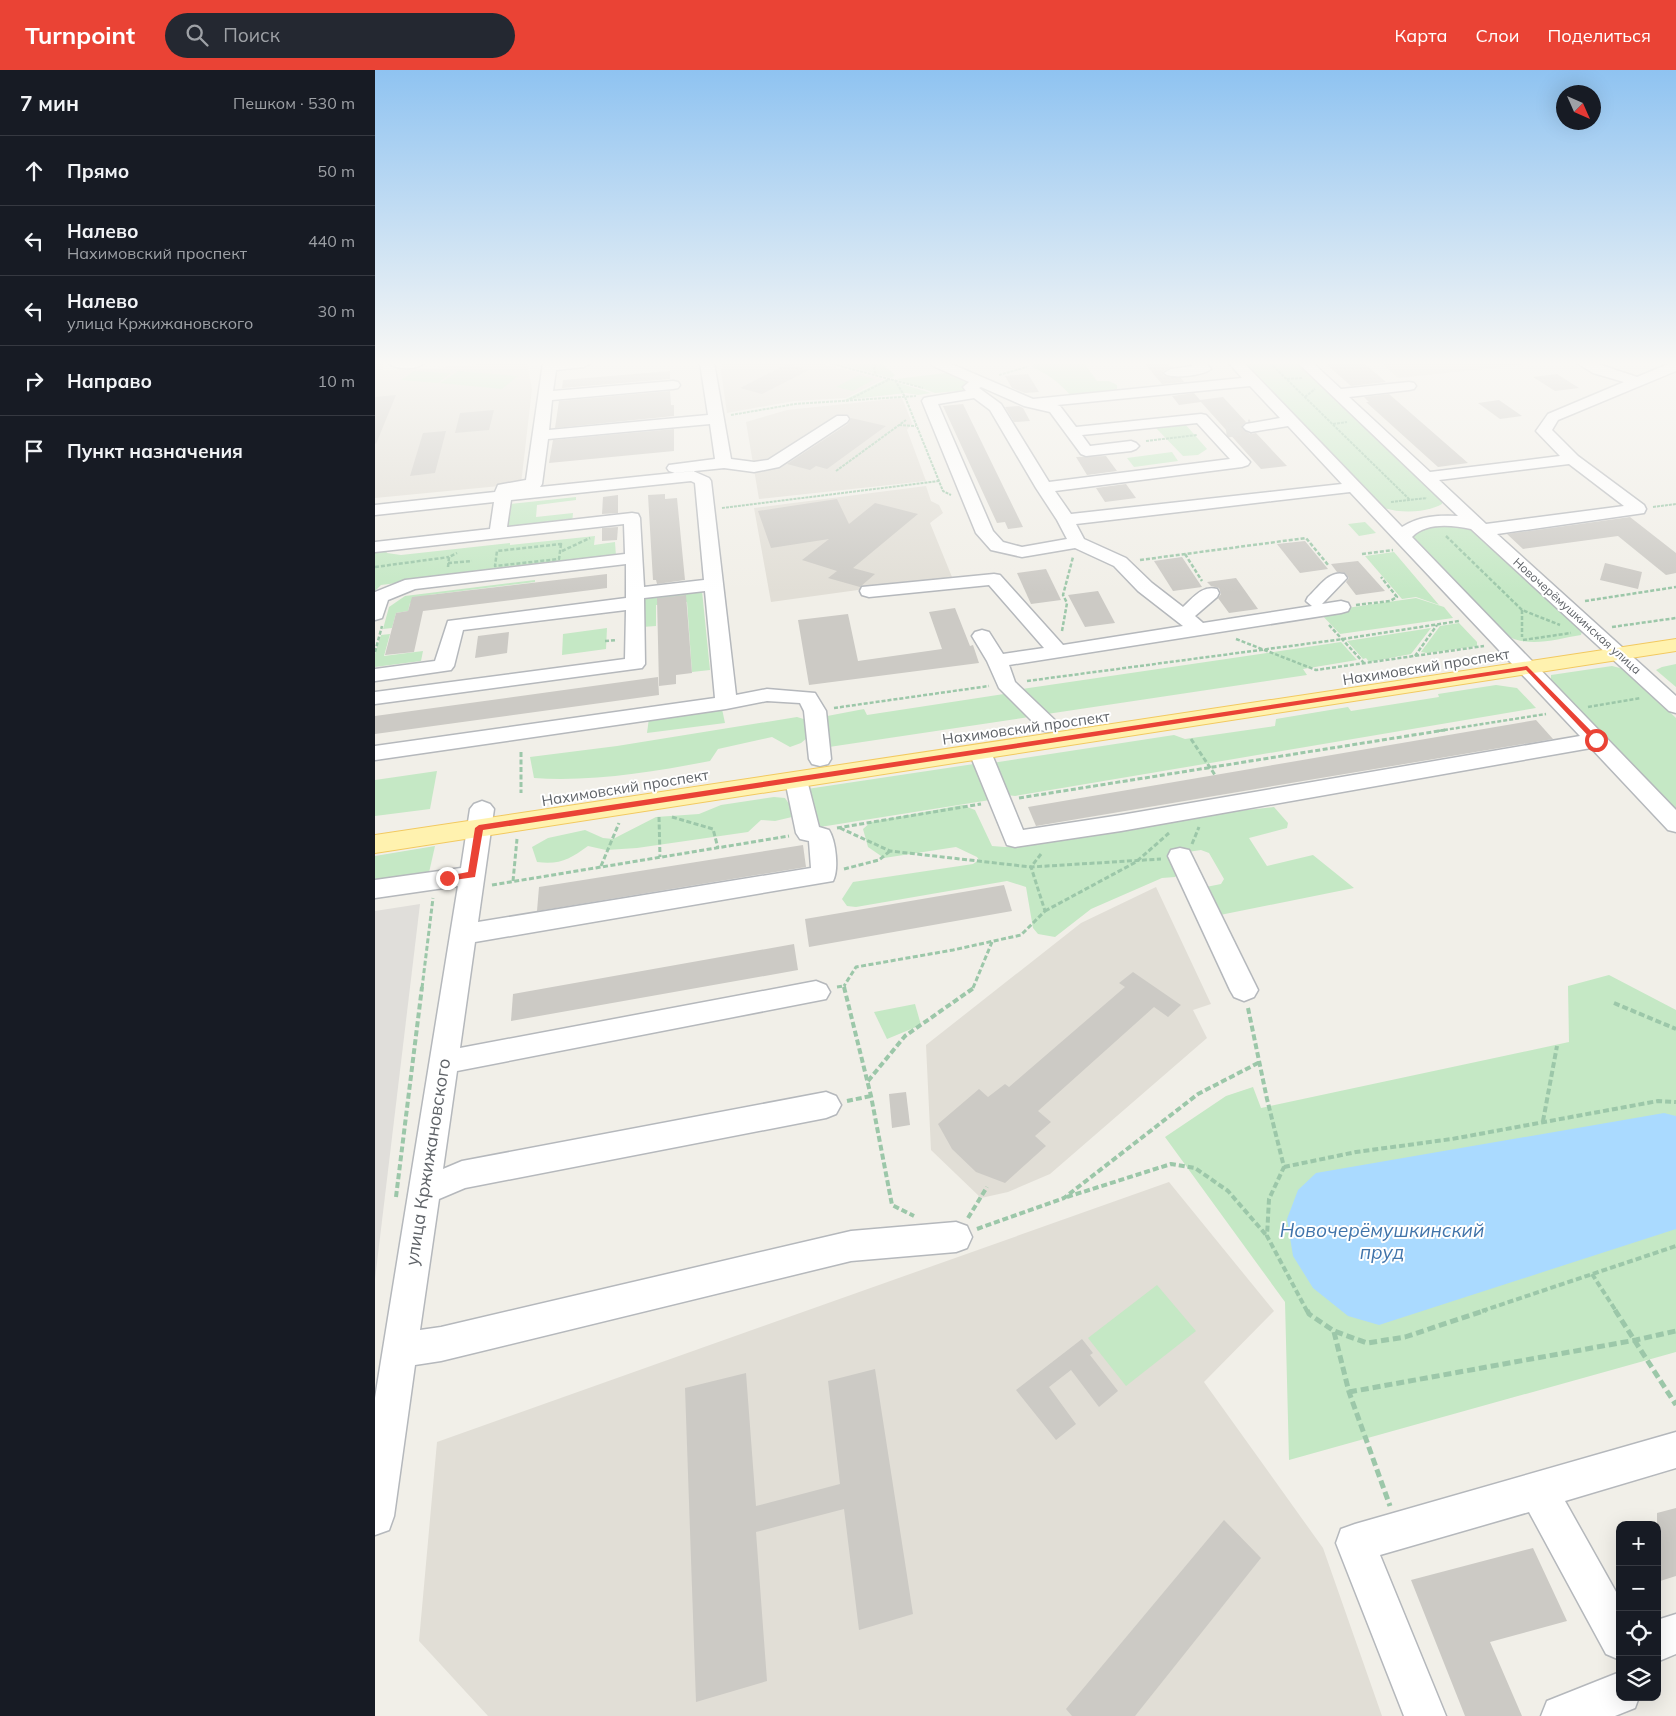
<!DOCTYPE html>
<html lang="ru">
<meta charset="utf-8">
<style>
body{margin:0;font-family:Mulish,sans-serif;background:#242831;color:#f1f3f6}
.controls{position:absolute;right:15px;bottom:15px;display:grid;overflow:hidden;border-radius:10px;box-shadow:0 5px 20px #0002}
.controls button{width:45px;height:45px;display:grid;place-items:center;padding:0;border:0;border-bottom:1px solid #363941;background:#171b24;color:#f1f3f6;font:25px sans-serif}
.compass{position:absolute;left:1181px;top:15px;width:45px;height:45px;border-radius:50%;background:#171b24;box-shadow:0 5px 20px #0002;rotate:135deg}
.stop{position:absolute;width:15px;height:15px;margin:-11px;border:4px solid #ea4335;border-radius:50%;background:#fff}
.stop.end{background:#ea4335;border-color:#fff;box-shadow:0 1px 5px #0008}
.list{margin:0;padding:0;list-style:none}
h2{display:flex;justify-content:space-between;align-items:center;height:65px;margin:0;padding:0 20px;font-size:21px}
h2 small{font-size:16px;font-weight:400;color:#9ea1a6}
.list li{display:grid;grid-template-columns:32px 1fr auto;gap:15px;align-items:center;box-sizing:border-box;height:70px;padding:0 20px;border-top:1px solid #363941}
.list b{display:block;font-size:19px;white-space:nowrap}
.list p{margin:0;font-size:16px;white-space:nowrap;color:#9ea1a6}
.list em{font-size:16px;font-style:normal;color:#9ea1a6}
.icon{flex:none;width:28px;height:28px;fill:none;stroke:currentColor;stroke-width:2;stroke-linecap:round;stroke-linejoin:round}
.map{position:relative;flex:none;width:1301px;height:1646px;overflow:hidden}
header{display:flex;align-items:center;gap:30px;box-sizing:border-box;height:70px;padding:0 25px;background:#ea4335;color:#fff}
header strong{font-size:24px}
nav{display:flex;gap:28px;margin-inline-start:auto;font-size:18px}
.search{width:350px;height:45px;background:#242831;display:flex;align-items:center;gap:12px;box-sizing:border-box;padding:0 18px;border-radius:28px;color:#9ea1a6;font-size:19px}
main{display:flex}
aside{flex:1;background:#171b24}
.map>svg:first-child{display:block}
</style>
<header>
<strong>Turnpoint</strong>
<div class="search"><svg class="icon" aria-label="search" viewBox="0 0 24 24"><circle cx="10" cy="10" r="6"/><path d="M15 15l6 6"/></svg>Поиск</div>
<nav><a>Карта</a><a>Слои</a><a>Поделиться</a></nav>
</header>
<main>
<aside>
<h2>7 мин<small>Пешком · 530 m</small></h2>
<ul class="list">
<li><svg class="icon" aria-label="ahead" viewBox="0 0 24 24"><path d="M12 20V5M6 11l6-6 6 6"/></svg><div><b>Прямо</b></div><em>50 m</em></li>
<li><svg class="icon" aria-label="left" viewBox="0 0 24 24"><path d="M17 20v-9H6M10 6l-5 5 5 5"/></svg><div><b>Налево</b><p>Нахимовский проспект</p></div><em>440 m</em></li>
<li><svg class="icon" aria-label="left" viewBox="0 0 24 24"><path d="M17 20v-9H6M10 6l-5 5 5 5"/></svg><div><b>Налево</b><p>улица Кржижановского</p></div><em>30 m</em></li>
<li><svg class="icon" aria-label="right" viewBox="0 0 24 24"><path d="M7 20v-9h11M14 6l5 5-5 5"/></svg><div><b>Направо</b></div><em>10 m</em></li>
<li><svg class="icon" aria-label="arrive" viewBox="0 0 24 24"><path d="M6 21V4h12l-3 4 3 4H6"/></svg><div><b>Пункт назначения</b></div></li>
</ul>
</aside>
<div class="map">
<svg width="1301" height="1646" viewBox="0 0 1301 1646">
<rect width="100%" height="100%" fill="#f1efe8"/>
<polygon fill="#e0deda" points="45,834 0,1209 0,841"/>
<g fill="#e1ded6">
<polygon points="0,293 8,293 8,300 49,299 113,293 152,293 157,319 146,414 0,428"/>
<polygon points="348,293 443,293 509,309 471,328 419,331 352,343 346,301"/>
<polygon points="1006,293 1145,293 1148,295 1023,308"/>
<polygon points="527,328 537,353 532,360 551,411 384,429 371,352 412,340"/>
<polygon points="551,416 556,431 564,435 568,443 555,453 577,507 396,532 379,438"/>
<polygon points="781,817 836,934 818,940 832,968 675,1104 633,1122 606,1128 556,1080 551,975 706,853"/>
<polygon points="794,1112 899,1241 829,1312 948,1478 1007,1646 113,1646 44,1571 62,1372"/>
</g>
<g fill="#c5e8c5">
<polygon points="462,293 506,293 520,305 516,308"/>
<path d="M662,293H709L722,311H734L742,315V322L696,326C685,313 674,305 659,298L658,295Z"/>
<path d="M868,293H923L1068,429L1067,434C1051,443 1024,444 1007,437Z"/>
<polygon points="39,301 76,303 63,313 26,310"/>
<polygon points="83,301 143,306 127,319 65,313"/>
<polygon points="579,302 600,312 595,320 560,323 521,309"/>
<polygon points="484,305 500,309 478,321 461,317"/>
<polygon points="511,309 556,323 543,325 531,323 469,330"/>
<polygon points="810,354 832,379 823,385 808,386 781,358"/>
<polygon points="797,382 803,391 759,397 752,388"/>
<polygon points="201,427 201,430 162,435 161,447 198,443 197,454 139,460 131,457 135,434"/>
<polygon points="990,452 1001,463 984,466 973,454"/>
<path d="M1077,453L1095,457L1203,556L1207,561L1206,565C1181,569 1152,579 1129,564L1036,466L1044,459Z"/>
<polygon points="220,466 219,475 240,472 241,486 6,515 0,521 0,480 10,479 12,483 26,485 135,473 135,475"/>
<polygon points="1019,482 1064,535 1041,527 1027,529 990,486"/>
<polygon points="160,510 160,512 54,525 53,531 35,533 33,541 21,543 17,558 8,559 14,537 30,526"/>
<polygon points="327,521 335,600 317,602 312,532 281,535 281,556 267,557 268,529"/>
<polygon points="1041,528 1069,537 1078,548 965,564 944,542"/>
<polygon points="1084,553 1102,572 1102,576 1052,583 1046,582 1065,556"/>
<polygon points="232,558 231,579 187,585 188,564"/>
<polygon points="1056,558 1036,584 994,592 991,588 988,589 972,571"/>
<polygon points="15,564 9,586 48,581 46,591 0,597 0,584 6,565"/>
<polygon points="966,572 982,590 928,599 932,605 672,644 647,619"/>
<polygon points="1301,594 1301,617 1281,600 1287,597"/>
<polygon points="1237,596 1249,599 1301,648 1301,743 1176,611 1176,605"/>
<polygon points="1121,615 1142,618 1161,638 640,726 632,725 617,693 799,665 810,669 900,656 901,649 973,637 976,641 1064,627 1063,624"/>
<polygon points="629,624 654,647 454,677 447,647 489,639 492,645"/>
<polygon points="347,639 350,653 272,663 274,648"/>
<path d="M422,647L432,650V668L426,673L415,677L397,667L343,679L335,691C278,702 217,712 159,708L155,687L242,676Z"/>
<polygon points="599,694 615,730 445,757 435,753 432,719"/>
<polygon points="62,701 55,739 0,746 0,710"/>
<path d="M399,727L410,728L417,738V747L400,751L386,750L373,762L262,778L231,780L213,776C195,789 185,795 162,792L157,777L173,768L210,760L228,768L238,769L281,747L324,744L346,735Z"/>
<polygon points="587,735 600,740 617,776 630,777 671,772 798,748 899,737 913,753 912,758 874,768 892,796 938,785 979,818 845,845 831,817 846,814 849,809 834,783 826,780 806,783 807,801 800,807 787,808 716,839 680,867 663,864 658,858 651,817 632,811 481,837 472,836 467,829 478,812 598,794 604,790 602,787 581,777 509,788 493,777 488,759 496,752"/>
<polygon points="60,776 53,807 0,815 0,786"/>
<polygon points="1234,905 1301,940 1301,1282 914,1390 910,1232 790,1067 851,1026 878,1017 886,1038 1194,972 1193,916"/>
<polygon points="540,934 546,955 512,969 499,942"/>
<polygon points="782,1215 821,1261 751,1316 713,1268"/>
</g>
<polygon fill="#aadaff" points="1289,1043 1301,1046 1301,1159 1004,1255 973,1246 938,1218 918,1186 912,1149 923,1120 941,1103"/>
<g fill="#cccac5">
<polygon points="769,293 792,293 796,297 788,301 788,305 806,308 809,312 787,314"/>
<polygon points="950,293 989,293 1011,312 976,316"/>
<polygon points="412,294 434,300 387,324 365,318"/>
<polygon points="295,301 295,309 187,318 188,310"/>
<polygon points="653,304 664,322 650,323 637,318 630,306"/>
<polygon points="1182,304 1204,318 1180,321 1158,307"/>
<polygon points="295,321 296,335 299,335 299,346 180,358 184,331"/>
<polygon points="819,323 825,330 848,327 871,352 867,356 867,358 875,364 881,363 912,396 886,399 826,332 804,335 797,326"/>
<polygon points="1014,324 1093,393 1063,397 991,332 994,332 989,327"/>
<polygon points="21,325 1,374 0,373 0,327"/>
<polygon points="1124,330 1147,346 1125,349 1103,333"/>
<polygon points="588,334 648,457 633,459 630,452 622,453 568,336"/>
<polygon points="644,336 648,338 655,351 639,352 630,337"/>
<polygon points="119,340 114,360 80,363 85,343"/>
<polygon points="476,348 511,356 452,399 441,396 435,400 412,394 473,354"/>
<polygon points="299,359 299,381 174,393 178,370"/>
<polygon points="71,361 60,403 35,406 48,363"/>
<polygon points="731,386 742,401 712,405 701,387"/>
<polygon points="751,414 761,428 730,432 721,418"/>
<polygon points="290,424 290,429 302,428 310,510 282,514 281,510 278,510 273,425"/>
<polygon points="243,425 243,443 227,444 228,427"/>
<polygon points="462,429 474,454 500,433 543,444 478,498 500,504 485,517 453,508 462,501 427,490 454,469 396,478 383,441"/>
<polygon points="1255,447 1301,483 1301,503 1291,505 1243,466 1148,479 1132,464"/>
<polygon points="243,457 242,470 227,471 227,458"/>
<polygon points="930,471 953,499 925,503 902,474"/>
<polygon points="807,487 827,517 798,521 779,491"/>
<polygon points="983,491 1010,521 981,525 971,512 974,508 970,503 962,502 956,494"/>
<polygon points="1230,493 1267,502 1263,519 1225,510"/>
<polygon points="671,499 686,530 656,534 642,503"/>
<polygon points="232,504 232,518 48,541 39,582 10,585 21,543 33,541 37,527"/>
<polygon points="861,508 883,539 854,543 843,528 846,524 844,518 836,516 832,512"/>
<polygon points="723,521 740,553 710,557 693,525"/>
<polygon points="311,525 317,603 301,605 301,614 284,616 282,528"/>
<polygon points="580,538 595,576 598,575 604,593 434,615 423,550 473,544 483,591 567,579 554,542"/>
<polygon points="134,562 132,583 100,588 103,566"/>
<polygon points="283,607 284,625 0,664 0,646"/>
<polygon points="1161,650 1178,669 661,756 653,737"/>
<polygon points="428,775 431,797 162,841 164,817"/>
<polygon points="629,815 637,841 434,877 430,849"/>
<polygon points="419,874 423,900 136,951 138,924"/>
<polygon points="758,902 806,935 793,947 779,937 663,1041 676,1052 660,1066 671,1076 630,1113 601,1102 577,1079 563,1054 604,1019 613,1027 630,1014 634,1017 750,917 744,913"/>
<polygon points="531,1022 535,1055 517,1058 514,1024"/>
<polygon points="707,1269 718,1283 715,1285 743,1321 724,1337 696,1300 674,1317 701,1354 681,1370 641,1320"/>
<polygon points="500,1299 538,1544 484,1560 469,1439 381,1462 392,1611 321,1632 310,1318 371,1303 381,1436 465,1414 453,1311"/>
<polygon points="1301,1438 1301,1506 1282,1512 1282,1443"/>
<polygon points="849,1450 886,1488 760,1646 697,1646 691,1639"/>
<polygon points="1158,1478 1192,1551 1115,1572 1147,1646 1090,1646 1036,1510"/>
</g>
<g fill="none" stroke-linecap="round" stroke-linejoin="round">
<polyline stroke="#ccccc8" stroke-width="15" stroke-dasharray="15 8" stroke-linecap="butt" points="851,360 876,357"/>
<g stroke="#b5b8bc" stroke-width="3">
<g id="minor">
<path d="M14,293H49C43,300 20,300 14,293Z"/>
<path d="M168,293H216L209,297L181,300L178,321L298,311L303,312L305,315L303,318L298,319L177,330L174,360L333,345L325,293H339L356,389L379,392L393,390L462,346H472L474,349L472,352L404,397L379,402L349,398L300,403L294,401L292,398L294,395L340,389L335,354L173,369L167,414L165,417L318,401L334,408L336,411L361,625L392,619L440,623L451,641L456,689L453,694L445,696L437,694L434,689L429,641L425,633L392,631L351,639L0,690V676L340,628L330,521L269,528L270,594L267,598L0,634V622L250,589L251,540L88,560L79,596L76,600L0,611V599L60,591L73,551L251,528V494L40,519L13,530L7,548L0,550V522L30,510L250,484L249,454L0,482V472L115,459L119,432L0,445V435L120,422L123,415L151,410ZM316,411L320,413L329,510L269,517L265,448L263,444L257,443L132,457L136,430Z"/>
<path d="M556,293H574L658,329L867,308L854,293H869L1027,457C1044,446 1063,445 1083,446L923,293H938L966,319L1034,312L1039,313L1041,316L1039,319L1034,320L974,327L1055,402L1185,386L1161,361L1173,344L1249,312L1218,303L1202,293H1220L1262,307L1296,293H1301V301L1183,350L1177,360L1203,386L1269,435L1271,439L1269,443L1122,464L1301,626V643L1294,641L1096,459C1077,455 1051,452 1037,467L1301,740V762L1293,760L1216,678L746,761L640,777L632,775L594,682L597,677L605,675L613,677L616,682L648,760L746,745L1205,666L975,422L701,454L709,469L751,488L777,513L808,537C818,528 827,515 842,519L844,523L842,527L820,546L828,553L937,536L931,531L933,527C944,517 954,500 969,504L972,508L947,534L966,531L973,533L975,537L973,541L966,543L634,595L640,612L685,655L682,660L674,662L666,660L624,618L612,591L597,566L600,562L607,560L614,562L628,584L669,578L614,515L494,527L487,525L485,521L487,517L619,504L625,505L688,575L808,556L763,521L739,496L700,478L647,487L616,480L601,463L547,331L549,328L554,327L591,321L588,317L594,312L558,296ZM875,316L905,348L871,354L868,357L871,360L876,362L913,356L967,414L696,444L680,421L867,397L873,395L875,392L831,345L826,344L701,357L685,336L682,335ZM606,317L649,336L675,342L706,384L711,386L756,381L761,379L764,376L761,373L756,371L715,376L707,365L822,353L855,389L674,412L626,334L604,318ZM599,328L615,340L661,418L682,450L692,469L647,477L628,472L618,461L563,334ZM1194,394L1249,436L1111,454L1064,410Z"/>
<path d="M816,293H831L836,299C830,305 795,310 789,303L796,299L818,296Z"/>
<path d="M421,703L429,705L432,710L444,757L454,760C461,771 464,800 458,811L100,872L85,978L441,911L451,915L455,922L451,929L82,1001L68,1099L87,1091L451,1022L461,1026L466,1035L461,1044L451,1048L90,1118L64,1129L45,1260L66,1257L476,1161L581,1152L592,1156L597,1167L592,1178L581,1182L476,1191L66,1291L40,1295L19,1446L14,1460L0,1465V1328L83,816L0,828V810L86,798L95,739L99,734L107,731L115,734L119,739L103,852L436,798L434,771L425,769L421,763L410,710L413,705Z"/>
<polygon points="805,778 814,780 817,786 883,920 879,927 869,931 859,927 855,920 793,786 796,780"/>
<polygon points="1301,1362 1301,1398 1190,1431 1245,1529 1245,1590 1231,1584 1154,1442 1005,1485 1071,1646 1029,1646 961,1473 966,1459 980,1454"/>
<polygon points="1301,1544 1301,1584 1284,1591 1282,1590 1282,1550"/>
<polygon points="1245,1602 1245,1627 1264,1627 1260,1638 1240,1646 1166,1646 1172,1631"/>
</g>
</g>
<g stroke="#f2c960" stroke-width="2">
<polygon id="major" points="1301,569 1301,581 0,783 0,765"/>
</g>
<g stroke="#9cc7a9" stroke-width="2" stroke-dasharray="3 1" stroke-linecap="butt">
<polyline points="454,293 548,318"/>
<polyline points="500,293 499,300 501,305"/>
<polyline points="895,293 1035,430"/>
<polyline points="624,305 652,297"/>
<polyline points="912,309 927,308"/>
<polyline points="520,310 530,327 568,421 576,425"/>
<polyline points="930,327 940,319"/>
<polyline points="471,331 515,309"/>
<polyline points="356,345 420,334 541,326"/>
<polyline points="958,354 972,352"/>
<polyline points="524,355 541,356"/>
<polyline points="771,371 822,365"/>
<polyline points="461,401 531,350"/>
<polyline points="1016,432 1052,428"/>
<polyline points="1278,437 1301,434"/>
<polyline points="347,438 564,411"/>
</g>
<g stroke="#9cc7a9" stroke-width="2.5" stroke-dasharray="4 2" stroke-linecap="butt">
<polyline points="1071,466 1147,540 1185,555"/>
<polygon points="186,474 184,489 120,496 122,481"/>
<polyline points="187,481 215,468"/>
<polyline points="810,484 827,511"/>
<polyline points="987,484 1018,480"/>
<polyline points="765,490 931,468 954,496"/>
<polyline points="73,493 97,491"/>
<polyline points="0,497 74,487"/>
<polyline points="73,497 74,487 82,483"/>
<polyline points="1210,531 1301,517"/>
<polyline points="981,535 1015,531 1022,527 1006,507"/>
<polyline points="1147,540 1147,567"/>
<polyline points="954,555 989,593"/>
<polyline points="1237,557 1301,548"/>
<polyline points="687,561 692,533 688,525 698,487"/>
<polyline points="861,569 941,600 1109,576"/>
<polyline points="1148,570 1196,563"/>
<polyline points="230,571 242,570"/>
<polyline points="0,582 7,556"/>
<polyline points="1040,586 1062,555"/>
<polyline points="652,611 968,569 1084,551"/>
<polyline points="1213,637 1266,628"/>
<polyline points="459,638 614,616"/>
<polyline points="1063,661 1171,644"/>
</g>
<g stroke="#9cc7a9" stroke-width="3" stroke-dasharray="5 2.5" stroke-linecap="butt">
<polyline points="816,669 840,705"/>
<polyline points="146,682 146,723"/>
<polyline points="644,728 1070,660"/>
<polyline points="284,747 285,787"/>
<polyline points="297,747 338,759 343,778"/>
<polyline points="462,758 606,734"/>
<polyline points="465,758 515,781 656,797 670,841 646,865 578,880 481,897 469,916"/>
<polyline points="817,774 824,757"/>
<polyline points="666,784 656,797 786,789"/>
<polyline points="226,796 244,753"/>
<polyline points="469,799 504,790 515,781"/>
<polyline points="138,811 142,769"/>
<polyline points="117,815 414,766"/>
<polyline points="670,841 761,792 794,763"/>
<polyline points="462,917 469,916 470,918"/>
<polyline points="47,918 58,828"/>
<polyline points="598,918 617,872"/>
</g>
<g stroke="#9cc7a9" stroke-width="4" stroke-dasharray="6 3" stroke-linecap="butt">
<polyline points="469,917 496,1026 517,1135 539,1146"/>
<polyline points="1239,933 1301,959"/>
<polyline points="873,938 892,1029 909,1097 894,1129 892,1166 932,1241"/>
<polyline points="493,1011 530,966 600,917"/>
<polyline points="472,1031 496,1026"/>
<polyline points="1168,1051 1182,976"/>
<polyline points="909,1097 981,1082 1077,1069 1283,1031 1301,1032"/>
<polyline points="21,1127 47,917"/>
<polyline points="692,1127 796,1094 820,1098 853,1121 892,1166"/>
<polyline points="593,1148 612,1117"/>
<polyline points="602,1159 689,1128 823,1024 885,992"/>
<polyline points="1217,1204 1241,1241"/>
<polyline points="1107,1241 1301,1176"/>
</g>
<g stroke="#9cc7a9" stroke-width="5" stroke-dasharray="8 4" stroke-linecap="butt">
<polyline points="932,1240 934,1244 959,1261 992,1273 1030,1267 1111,1240"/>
<polyline points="1240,1240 1301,1335"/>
<polyline points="959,1262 974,1322 1015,1436"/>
<polyline points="974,1322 1261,1270 1301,1261"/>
</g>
<use href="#minor" fill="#fff" fill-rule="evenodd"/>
<use href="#major" fill="#fff2af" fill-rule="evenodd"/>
</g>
<linearGradient id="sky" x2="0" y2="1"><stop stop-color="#8fc3f1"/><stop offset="0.56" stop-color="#f9f8f5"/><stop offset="1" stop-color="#f9f8f5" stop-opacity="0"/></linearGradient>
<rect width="1301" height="523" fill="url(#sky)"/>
<polygon fill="#ea4335" points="1152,596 1224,669 1224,672 1219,672 1151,600 108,760 100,807 72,811 67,808 72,806 93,802 100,758 104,755"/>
<g text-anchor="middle" stroke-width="4" stroke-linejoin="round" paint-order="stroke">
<g font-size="12" fill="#5f6368" stroke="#fff">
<text transform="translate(1202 546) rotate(42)" y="4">Новочерёмушкинская улица</text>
</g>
<g font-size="15" fill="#5f6368" stroke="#fff">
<text transform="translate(1051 597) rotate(-9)" y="5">Нахимовский проспект</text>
<text transform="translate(651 658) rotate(-8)" y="5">Нахимовский проспект</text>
<text transform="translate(250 718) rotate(-9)" y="5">Нахимовский проспект</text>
</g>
<g font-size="18" fill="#5f6368" stroke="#fff">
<text transform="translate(53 1092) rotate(-81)" y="6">улица Кржижановского</text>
</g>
<g font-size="19" font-style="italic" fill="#4174aa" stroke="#fff">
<text x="1007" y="1167">Новочерёмушкинский<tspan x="1007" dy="22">пруд</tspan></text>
</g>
</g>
</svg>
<div class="controls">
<button>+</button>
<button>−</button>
<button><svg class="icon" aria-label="locate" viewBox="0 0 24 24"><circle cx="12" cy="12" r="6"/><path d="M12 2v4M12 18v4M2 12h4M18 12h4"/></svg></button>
<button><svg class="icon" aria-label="layers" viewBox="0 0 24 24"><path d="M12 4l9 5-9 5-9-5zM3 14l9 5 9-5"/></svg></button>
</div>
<svg class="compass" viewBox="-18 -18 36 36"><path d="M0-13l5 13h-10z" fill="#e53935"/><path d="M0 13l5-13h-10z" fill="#9ea1a6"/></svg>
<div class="stop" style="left:1221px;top:670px"></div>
<div class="stop end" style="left:72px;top:808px"></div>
</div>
</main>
